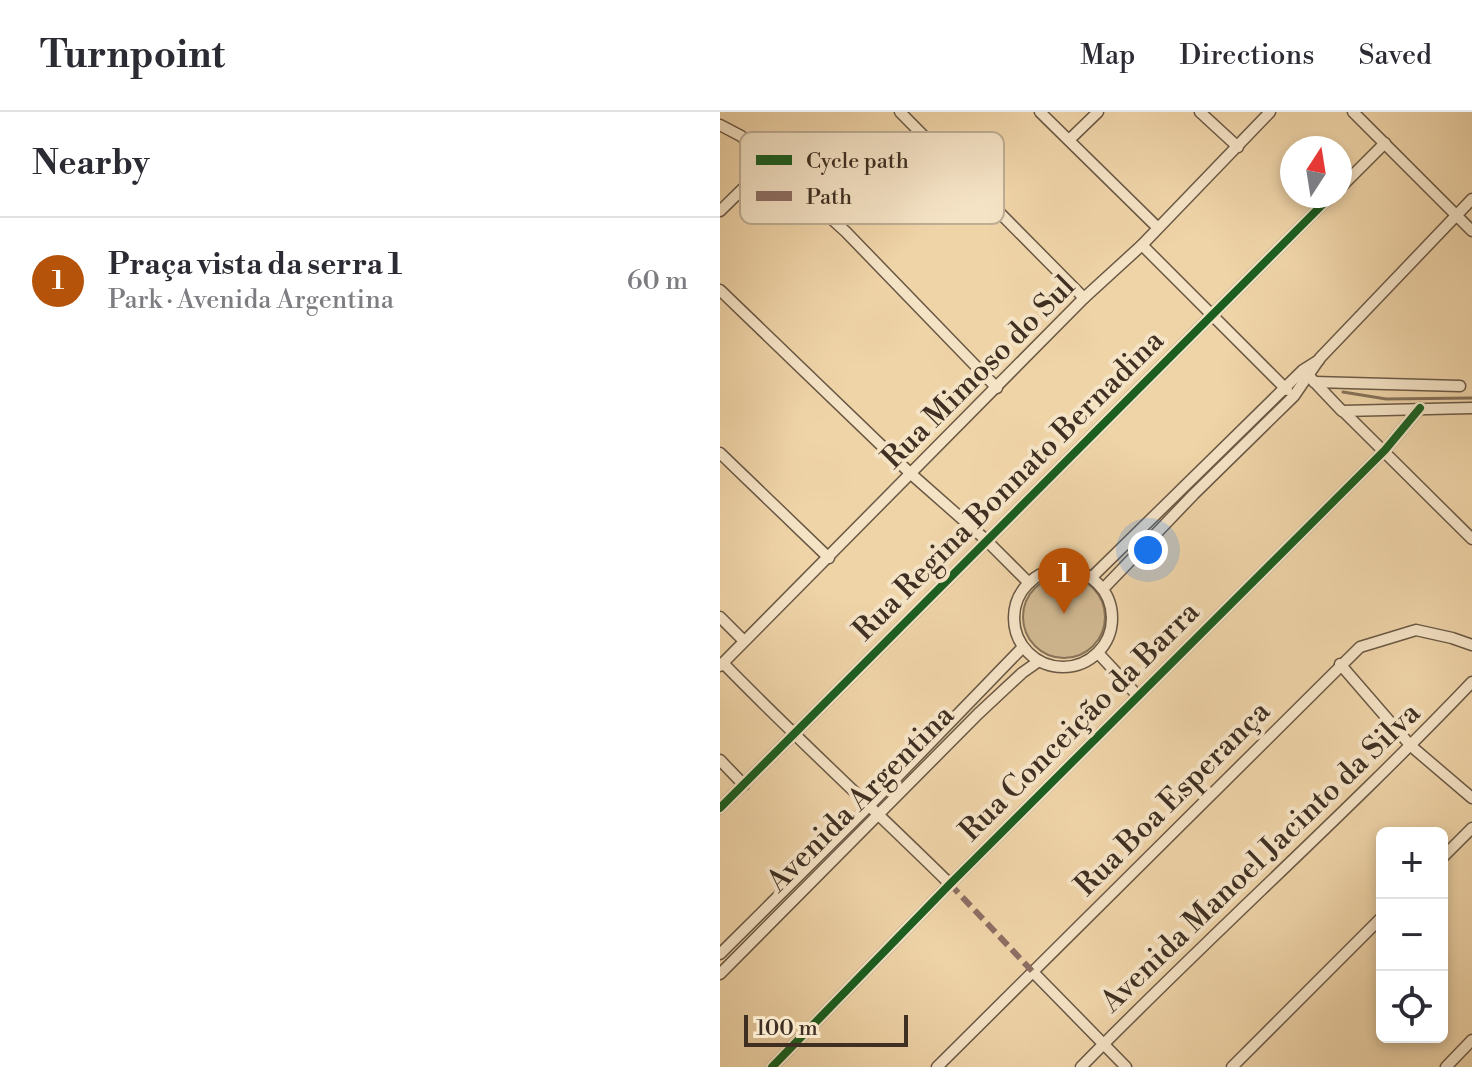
<!DOCTYPE html>
<meta charset="utf-8">
<style>
body{margin:0;font-family:"Libre Bodoni",serif;background:#f2f2f3;color:#2b2b33}
.controls{position:absolute;right:24px;bottom:24px;display:grid;overflow:hidden;border-radius:12px;box-shadow:0 4px 12px #0003}
.controls button{width:72px;height:72px;display:grid;place-items:center;padding:0;border:0;border-bottom:2px solid #e1e1e2;background:#fff;color:#2b2b33;font:40px sans-serif}
.compass{position:absolute;left:560px;top:24px;width:72px;height:72px;border-radius:50%;background:#fff;box-shadow:0 4px 12px #0003;rotate:12deg}
.scale{position:absolute;left:24px;bottom:20px;width:164px;box-sizing:border-box;padding-left:8px;border:4px solid #3e2f22;border-top:0;font-size:22px;line-height:28px;white-space:nowrap;color:#3e2f22;-webkit-text-stroke:6px #f5e3c6;paint-order:stroke}
.you{position:absolute;left:428px;top:438px;width:28px;height:28px;margin:-20px;border:6px solid #fff;border-radius:50%;background:#1a73e8;box-shadow:0 0 0 12px #1a73e833}
.badge{display:grid;place-items:center;width:52px;height:52px;border-radius:50%;background:#b45309;color:#fff;font-size:26px;font-weight:700}
.pin{position:absolute;translate:-50% -66px;filter:drop-shadow(0 2px 4px #0008)}
.pin::after{content:'';position:absolute;top:42px;width:28px;height:24px;background:inherit;clip-path:polygon(0 0,100% 0,50% 100%)}
.list{margin:0;padding:0;list-style:none}
h2{display:flex;justify-content:space-between;align-items:center;height:104px;margin:0;padding:0 32px;font-size:34px}
h2 small{font-size:26px;font-weight:400;color:#7c7c81}
.list li{display:grid;grid-template-columns:52px 1fr auto;gap:24px;align-items:center;box-sizing:border-box;height:128px;padding:0 32px;border-top:2px solid #e1e1e2}
.list b{display:block;font-size:30px;white-space:nowrap}
.list p{margin:0;font-size:26px;white-space:nowrap;color:#7c7c81}
.list em{font-size:26px;font-style:normal;color:#7c7c81}
.icon{flex:none;width:44px;height:44px;fill:none;stroke:currentColor;stroke-width:2;stroke-linecap:round;stroke-linejoin:round}
.map{position:relative;flex:none;width:752px;height:955px;overflow:hidden}
header{display:flex;align-items:center;gap:48px;box-sizing:border-box;height:112px;padding:0 40px;background:#fff;border-bottom:2px solid #e1e1e2}
header strong{font-size:38px}
nav{display:flex;gap:44px;margin-inline-start:auto;font-size:28px}
main{display:flex}
aside{flex:1;background:#fff}
.map>svg:first-child{display:block}
</style>
<header>
<strong>Turnpoint</strong>
<nav><a>Map</a><a>Directions</a><a>Saved</a></nav>
</header>
<main>
<aside>
<h2>Nearby<small></small></h2>
<ul class="list">
<li><span class="badge">1</span><div><b>Praça vista da serra 1</b><p>Park · Avenida Argentina</p></div><em>60 m</em></li>
</ul>
</aside>
<div class="map">
<svg width="752" height="955" viewBox="0 0 752 955">
<rect width="100%" height="100%" fill="#efd4a8"/>
<filter id="stains"><feTurbulence type="fractalNoise" baseFrequency=".0025" numOctaves="4"/><feColorMatrix values="0 0 0 0 .2 0 0 0 0 .09 0 0 0 0 .02 0 0 0 .5 -.17"/></filter>
<radialGradient id="worn" r=".72"><stop offset=".6" stop-color="#630" stop-opacity="0"/><stop offset="1" stop-color="#630" stop-opacity=".3"/></radialGradient>
<circle fill="#d1b891" stroke="#88745a" stroke-width="2" cx="344" cy="505" r="41"/>
<g fill="none" stroke-linecap="round" stroke-linejoin="round">
<polyline stroke="#847057" stroke-width="3" points="623,280 666,287 752,286"/>
<g stroke="#6a5844" stroke-width="13">
<g id="street">
<polyline points="180,0 364,186"/>
<polyline points="320,0 437,115"/>
<polyline points="480,0 518,35"/>
<polyline points="633,0 752,119"/>
<polyline points="0,13 21,24 126,120 277,276"/>
<polyline points="349,28 378,0"/>
<polyline points="620,76 665,31"/>
<polyline points="0,99 50,50"/>
<polyline points="422,133 567,278"/>
<polyline points="0,178 190,361 266,428 309,471"/>
<polyline points="586,261 622,299 752,296"/>
<polyline points="594,270 740,274"/>
<polyline points="623,299 752,427"/>
<polyline points="0,341 109,446"/>
<circle cx="343" cy="506" r="49"/>
<polyline points="371,466 583,258 599,248"/>
<polyline points="383,477 474,382 574,284 600,246 752,87"/>
<polyline points="0,505 24,529"/>
<polyline points="378,541 418,584"/>
<path d="M3,551C77,627 155,698 230,772"/>
<polyline points="620,552 691,634 752,686"/>
<polyline points="0,554 364,186 422,133 550,0"/>
<polyline points="0,648 24,673"/>
<polyline points="0,696 611,84"/>
<polyline points="722,746 752,716"/>
<polyline points="0,842 150,693 303,535"/>
<polyline points="312,859 406,955"/>
<polyline points="0,862 258,602 302,561 319,549"/>
<polyline points="52,955 230,772 665,338 700,296"/>
<polyline points="217,955 640,535 696,518 732,526 752,533"/>
<path d="M361,955C489,824 626,702 752,570"/>
<polyline points="512,955 662,805"/>
<polyline points="726,955 752,928"/>
</g>
</g>
<use href="#street" stroke="#f5e3c6" stroke-width="10"/>
<polyline stroke="#8d6e63" stroke-width="6" stroke-dasharray="12 6" stroke-linecap="butt" points="230,772 312,859"/>
<g stroke="#f5e3c6" stroke-width="13">
<g id="cycleway">
<polyline points="0,696 611,84"/>
<polyline points="52,955 230,772 665,338 700,296"/>
</g>
</g>
<use href="#cycleway" stroke="#1b5e20" stroke-width="8"/>
</g>
<g text-anchor="middle" stroke-width="8" stroke-linejoin="round" paint-order="stroke">
<g font-size="30" fill="#3e2f22" stroke="#f5e3c6">
<text transform="translate(258 260) rotate(-45)" y="10">Rua Mimoso do Sul</text>
<text transform="translate(288 373) rotate(-45)" y="10">Rua Regina Bonnato Bernadina</text>
<text transform="translate(359 609) rotate(-45)" y="10">Rua Conceição da Barra</text>
<text transform="translate(140 686) rotate(-45)" y="10">Avenida Argentina</text>
<text transform="translate(452 686) rotate(-45)" y="10">Rua Boa Esperança</text>
<text transform="translate(540 745) rotate(-44)" y="10">Avenida Manoel Jacinto da Silva</text>
</g>
</g>
<rect x="20" y="20" width="264" height="92" rx="12" fill="#f5e3c6" stroke="#bead95" stroke-width="2"/>
<rect x="36" y="43" width="36" height="10" fill="#1b5e20"/>
<rect x="36" y="79" width="36" height="10" fill="#8d6e63"/>
<g font-size="22" fill="#3e2f22">
<text x="86" y="56">Cycle path</text>
<text x="86" y="92">Path</text>
</g>
<rect width="100%" height="100%" filter="url(#stains)"/>
<rect width="100%" height="100%" fill="url(#worn)"/>
</svg>
<div class="controls">
<button>+</button>
<button>−</button>
<button><svg class="icon" aria-label="locate" viewBox="0 0 24 24"><circle cx="12" cy="12" r="6"/><path d="M12 2v4M12 18v4M2 12h4M18 12h4"/></svg></button>
</div>
<svg class="compass" viewBox="-18 -18 36 36"><path d="M0-13l5 13h-10z" fill="#e53935"/><path d="M0 13l5-13h-10z" fill="#7c7c81"/></svg>
<div class="scale">100 m</div>
<div class="you"></div>
<div class="pin badge" style="left:344px;top:502px">1</div>
</div>
</main>
